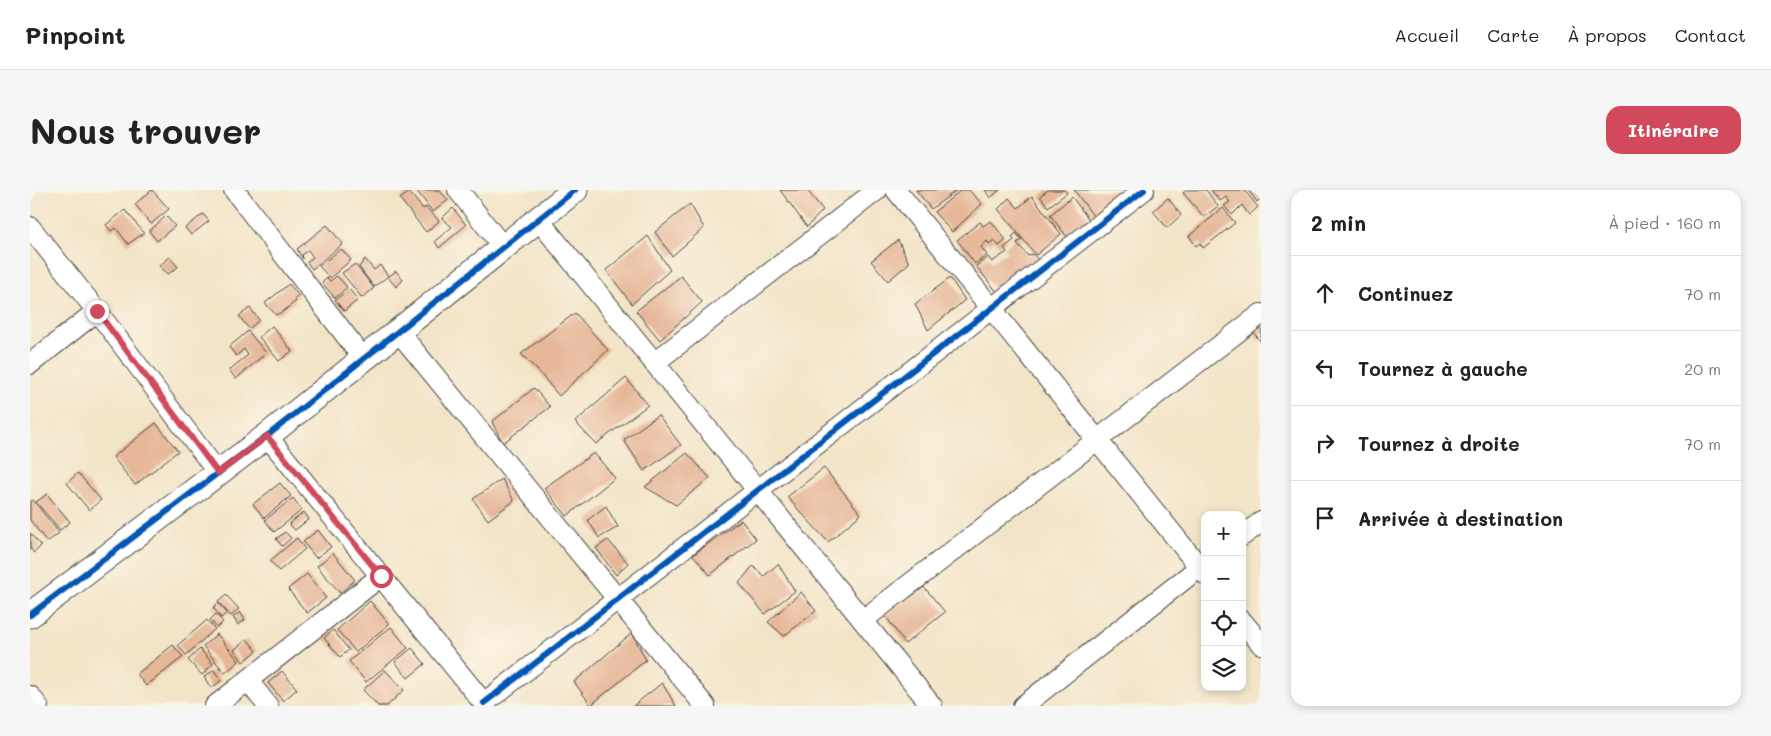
<!DOCTYPE html>
<html lang="fr">
<meta charset="utf-8">
<style>
body{margin:0;font-family:Mali,sans-serif;background:#f6f6f6;color:#222}
.controls{position:absolute;right:15px;bottom:15px;display:grid;overflow:hidden;border-radius:10px;box-shadow:0 2px 8px #0003}
.controls button{width:45px;height:45px;display:grid;place-items:center;padding:0;border:0;border-bottom:1px solid #e0e0e0;background:#fff;color:#222;font:25px sans-serif}
.stop{position:absolute;width:15px;height:15px;margin:-11px;border:4px solid #d1495b;border-radius:50%;background:#fff}
.stop.end{background:#d1495b;border-color:#fff;box-shadow:0 1px 5px #0008}
.list{margin:0;padding:0;list-style:none}
h2{display:flex;justify-content:space-between;align-items:center;height:65px;margin:0;padding:0 20px;font-size:21px}
h2 small{font-size:16px;font-weight:400;color:#767676}
.list li{display:grid;grid-template-columns:32px 1fr auto;gap:15px;align-items:center;box-sizing:border-box;height:75px;padding:0 20px;border-top:1px solid #e0e0e0}
.list b{display:block;font-size:19px;white-space:nowrap}
.list em{font-size:16px;font-style:normal;color:#767676}
.icon{flex:none;width:28px;height:28px;fill:none;stroke:currentColor;stroke-width:2;stroke-linecap:round;stroke-linejoin:round}
.map{position:relative;flex:none;width:1231px;height:516px;overflow:hidden;border-radius:15px}
header{display:flex;align-items:center;gap:30px;box-sizing:border-box;height:70px;padding:0 25px;background:#fff;border-bottom:1px solid #e0e0e0}
header strong{font-size:24px}
nav{display:flex;gap:28px;margin-inline-start:auto;font-size:18px}
.intro{display:flex;align-items:center;justify-content:space-between;box-sizing:border-box;height:120px;padding:0 30px}
h1{margin:0;font-size:35px}
.button{padding:12px 22px;border-radius:15px;background:#d1495b;color:#fff;font-size:18px;font-weight:700}
main{display:flex;gap:30px;padding:0 30px}
aside{flex:1;background:#fff;border-radius:15px;box-shadow:0 2px 8px #0003}
.map>svg:first-child{display:block}
</style>
<header>
<strong>Pinpoint</strong>
<nav><a>Accueil</a><a>Carte</a><a>À propos</a><a>Contact</a></nav>
</header>
<div class="intro"><h1>Nous trouver</h1><a class="button">Itinéraire</a></div>
<main>
<div class="map">
<svg width="1231" height="516" viewBox="0 0 1231 516">
<rect width="100%" height="100%" fill="#fcf5e5"/>
<filter id="ink" filterUnits="userSpaceOnUse"><feTurbulence type="fractalNoise" baseFrequency=".02" numOctaves="2"/><feDisplacementMap in="SourceGraphic" scale="10" xChannelSelector="R" yChannelSelector="G"/><feConvolveMatrix kernelMatrix="1 2 1 2 8 2 1 2 1" color-interpolation-filters="sRGB"/></filter>
<filter id="wash" filterUnits="userSpaceOnUse"><feTurbulence type="fractalNoise" baseFrequency=".0096" numOctaves="4" result="noise"/><feDisplacementMap in="SourceGraphic" scale="20" xChannelSelector="R" yChannelSelector="G"/><feGaussianBlur stdDeviation="1.12" result="paint"/><feColorMatrix in="noise" values="0 0 0 0 0 0 0 0 0 0 0 0 0 0 0 0 0 1.4 0 .05"/><feComposite in="paint" operator="in"/></filter>
<g filter="url(#wash)">
<rect width="100%" height="100%" fill="#f2e4c7"/>
<g id="blocks">
<g fill="#e6b799">
<polygon points="122,0 139,19 121,34 105,14"/>
<polygon points="386,0 409,0 418,10 403,22"/>
<polygon points="750,0 777,0 793,20 777,37"/>
<polygon points="886,0 927,0 901,19"/>
<polygon points="931,0 939,0 952,14 922,42 904,22"/>
<polygon points="955,0 970,0 960,8"/>
<polygon points="1018,0 1035,0 1037,3 1018,17 1010,6"/>
<polygon points="1044,0 1099,0 1064,27"/>
<polygon points="1157,0 1176,0 1188,16 1174,27 1153,3"/>
<polygon points="1181,0 1214,0 1228,17 1219,25 1212,15 1202,25 1194,16 1200,12 1196,7 1190,11"/>
<polygon points="1218,0 1231,0 1231,8 1227,12"/>
<polygon points="379,2 393,19 396,17 409,31 396,42 370,9"/>
<polygon points="1002,6 1031,44 1006,65 968,19 979,8 988,18"/>
<polygon points="1042,7 1060,31 1038,48 1020,25"/>
<polygon points="1138,8 1151,25 1137,38 1123,21"/>
<polygon points="660,14 674,38 642,66 625,42"/>
<polygon points="423,18 436,35 409,58 405,51 422,37 412,28"/>
<polygon points="1193,18 1205,33 1173,58 1170,53 1166,56 1159,46"/>
<polygon points="95,20 114,43 98,54 86,38 81,41 76,35"/>
<polygon points="173,24 179,31 161,45 155,38"/>
<polygon points="136,26 145,36 127,51 119,41"/>
<polygon points="961,31 976,50 969,56 964,50 959,54 957,51 951,57 957,65 945,74 927,50 950,32 953,36"/>
<polygon points="297,35 313,54 282,79 277,72 283,67 278,60 272,65 273,69 267,59"/>
<polygon points="986,43 992,50 987,53 998,66 1003,64 1008,70 968,103 946,76 958,67 962,72 977,62 974,58 984,50 982,47"/>
<polygon points="618,46 640,80 602,114 576,80"/>
<polygon points="868,50 879,73 858,91 841,71"/>
<polygon points="311,59 321,70 300,88 289,76"/>
<polygon points="140,67 148,77 138,84 129,76"/>
<polygon points="335,69 344,80 350,75 358,86 344,97 329,77"/>
<polygon points="325,74 344,98 332,108 312,83"/>
<polygon points="366,81 373,90 366,97 358,87"/>
<polygon points="307,86 317,97 305,108 292,93 297,88 300,91"/>
<polygon points="651,86 672,112 630,150 606,121"/>
<polygon points="920,88 935,110 898,140 885,114"/>
<polygon points="259,94 269,106 264,109 266,111 250,124 249,123 246,125 235,113"/>
<polygon points="319,99 328,110 314,121 305,110"/>
<polygon points="220,118 229,130 219,139 209,126"/>
<polygon points="545,123 578,160 529,206 509,182 491,164"/>
<polygon points="1231,135 1231,152 1223,142"/>
<polygon points="242,136 262,161 249,171 229,147"/>
<polygon points="218,141 236,163 206,189 199,180 218,165 214,159 206,166 199,157"/>
<polygon points="596,188 618,215 566,254 545,232"/>
<polygon points="504,198 520,217 473,253 462,232"/>
<polygon points="628,225 651,255 614,281 594,250"/>
<polygon points="126,233 148,261 105,295 83,267"/>
<polygon points="564,263 585,288 537,326 514,298"/>
<polygon points="657,263 680,288 646,315 615,297"/>
<polygon points="794,278 831,324 798,352 757,307"/>
<polygon points="48,283 71,310 59,320 37,293"/>
<polygon points="472,289 484,311 458,330 443,309"/>
<polygon points="250,293 261,306 234,328 223,314"/>
<polygon points="17,304 40,332 30,340 6,312"/>
<polygon points="263,308 272,320 244,342 235,330"/>
<polygon points="3,310 29,343 17,352 0,330 0,312"/>
<polygon points="576,316 588,337 569,348 558,330"/>
<polygon points="274,322 279,329 265,340 259,334"/>
<polygon points="711,330 726,349 680,385 663,365"/>
<polygon points="288,340 301,357 286,368 273,352"/>
<polygon points="255,342 261,348 252,356 246,349"/>
<polygon points="0,343 11,356 4,363 0,358"/>
<polygon points="267,348 275,359 249,381 240,371"/>
<polygon points="578,350 598,373 586,385 566,358"/>
<polygon points="303,363 325,390 310,403 287,376"/>
<polygon points="748,374 765,401 735,424 709,393 723,376 734,386"/>
<polygon points="277,384 296,408 277,423 258,399"/>
<polygon points="894,397 915,422 875,454 855,425"/>
<polygon points="771,402 786,421 754,446 738,432"/>
<polygon points="196,405 209,419 201,426 188,412"/>
<polygon points="340,411 359,434 326,462 307,440"/>
<polygon points="188,413 197,423 191,428 183,417"/>
<polygon points="210,422 215,430 208,435 203,427"/>
<polygon points="186,424 193,432 187,438 180,430"/>
<polygon points="177,430 185,439 156,465 148,455"/>
<polygon points="361,437 378,458 336,492 319,471"/>
<polygon points="303,440 319,460 310,467 294,448"/>
<polygon points="602,443 616,470 561,515 544,492"/>
<polygon points="187,444 209,471 195,483 173,456"/>
<polygon points="217,449 227,461 213,472 204,460"/>
<polygon points="143,455 153,467 116,496 107,484"/>
<polygon points="382,458 395,474 378,488 365,472"/>
<polygon points="170,459 183,474 172,485 158,470"/>
<polygon points="184,480 191,491 181,498 174,487"/>
<polygon points="355,480 374,500 357,516 348,516 333,500"/>
<polygon points="252,481 267,499 253,511 238,493"/>
<polygon points="632,493 646,516 603,516"/>
</g>
</g>
</g>
<g filter="url(#ink)">
<use href="#blocks" fill-opacity="0" stroke="#494742" stroke-width="1"/>
<g fill="none" stroke-linecap="round" stroke-linejoin="round">
<g stroke="#494742" stroke-width="22">
<g id="minor">
<polyline points="204,0 333,168"/>
<polyline points="428,0 472,56"/>
<polyline points="866,0 1175,384"/>
<polyline points="508,29 902,516"/>
<polyline points="0,37 67,121 188,283"/>
<polyline points="368,141 675,516"/>
<polyline points="624,173 847,0"/>
<polyline points="0,174 67,121"/>
<polyline points="237,246 456,516"/>
<polyline points="1212,346 1231,332"/>
<polyline points="833,430 1231,124"/>
<polyline points="1212,431 1231,454"/>
<polyline points="218,491 238,516"/>
<polyline points="0,506 8,516"/>
<polyline points="454,513 1114,0"/>
<polyline points="185,516 351,386"/>
<polyline points="993,516 1175,373"/>
</g>
</g>
<g stroke="#494742" stroke-width="27">
<polyline id="tertiary" points="0,425 237,246 545,0"/>
</g>
<use href="#minor" stroke="#fff" stroke-width="20"/>
<use href="#tertiary" stroke="#fff" stroke-width="25"/>
<g stroke="#fcf5e5" stroke-width="9">
<g id="cycleway">
<polyline points="0,425 237,246 545,0"/>
<polyline points="454,513 1114,0"/>
</g>
</g>
<use href="#cycleway" stroke="#0057b8" stroke-width="6"/>
</g>
</g>
<g fill="none" stroke-linecap="round" stroke-linejoin="round" filter="url(#ink)">
<polyline stroke="#d1495b" stroke-width="6" points="67,121 188,283 237,246 351,386"/>
</g>
</svg>
<div class="controls">
<button>+</button>
<button>−</button>
<button><svg class="icon" aria-label="locate" viewBox="0 0 24 24"><circle cx="12" cy="12" r="6"/><path d="M12 2v4M12 18v4M2 12h4M18 12h4"/></svg></button>
<button><svg class="icon" aria-label="layers" viewBox="0 0 24 24"><path d="M12 4l9 5-9 5-9-5zM3 14l9 5 9-5"/></svg></button>
</div>
<div class="stop" style="left:351px;top:386px"></div>
<div class="stop end" style="left:67px;top:121px"></div>
</div>
<aside>
<h2>2 min<small>À pied · 160 m</small></h2>
<ul class="list">
<li><svg class="icon" aria-label="ahead" viewBox="0 0 24 24"><path d="M12 20V5M6 11l6-6 6 6"/></svg><div><b>Continuez</b></div><em>70 m</em></li>
<li><svg class="icon" aria-label="left" viewBox="0 0 24 24"><path d="M17 20v-9H6M10 6l-5 5 5 5"/></svg><div><b>Tournez à gauche</b></div><em>20 m</em></li>
<li><svg class="icon" aria-label="right" viewBox="0 0 24 24"><path d="M7 20v-9h11M14 6l5 5-5 5"/></svg><div><b>Tournez à droite</b></div><em>70 m</em></li>
<li><svg class="icon" aria-label="arrive" viewBox="0 0 24 24"><path d="M6 21V4h12l-3 4 3 4H6"/></svg><div><b>Arrivée à destination</b></div></li>
</ul>
</aside>
</main>
